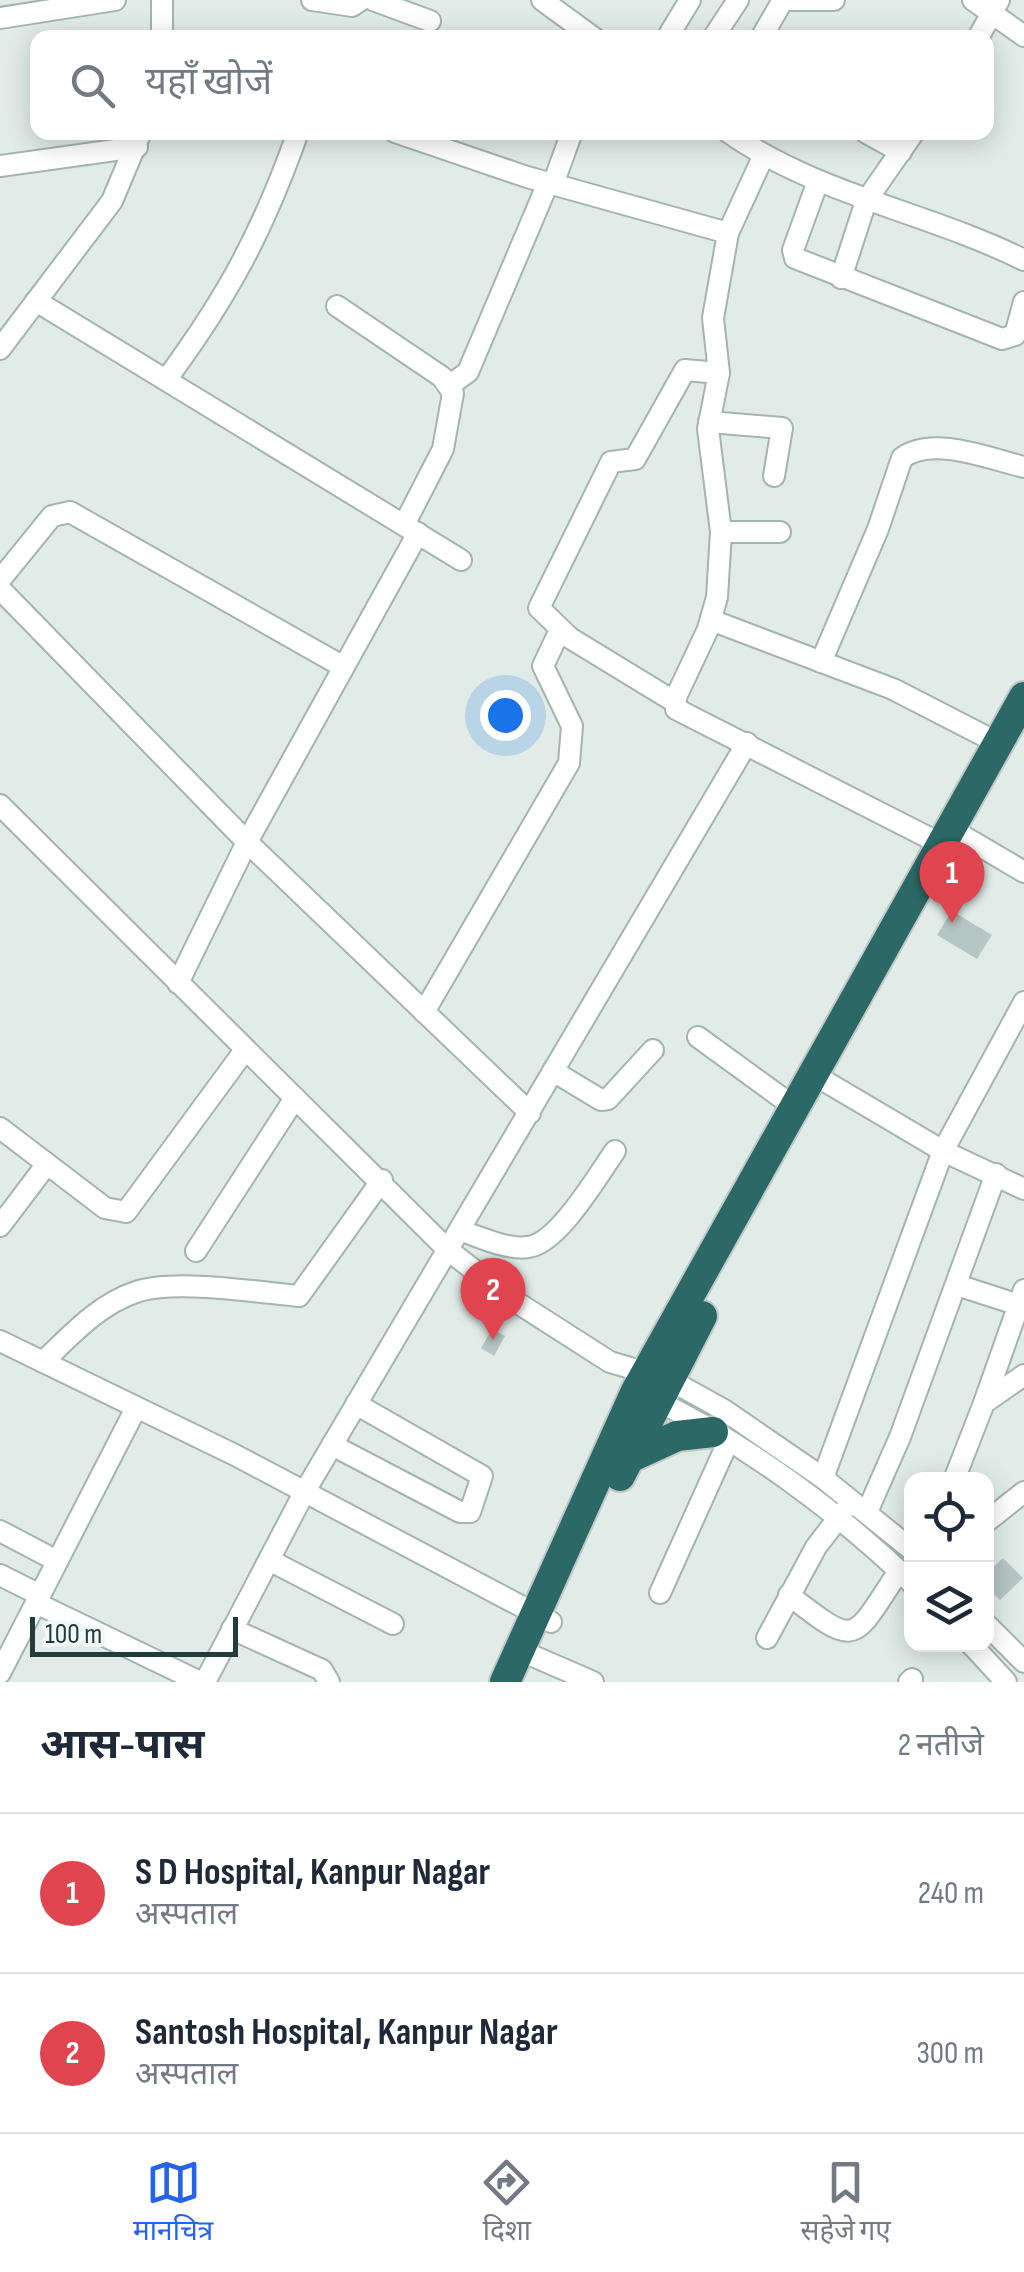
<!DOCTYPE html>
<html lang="hi">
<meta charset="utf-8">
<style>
body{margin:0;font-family:"Sofia Sans Condensed","Noto Sans Devanagari",sans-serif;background:#f6f6f7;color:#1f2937}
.controls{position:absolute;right:30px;bottom:30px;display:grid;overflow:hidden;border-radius:20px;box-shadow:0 5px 25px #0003}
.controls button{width:90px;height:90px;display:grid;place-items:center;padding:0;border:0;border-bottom:2px solid #e0e1e3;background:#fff;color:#1f2937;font:50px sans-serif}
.scale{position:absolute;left:30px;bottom:25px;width:208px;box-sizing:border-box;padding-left:10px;border:5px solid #213c39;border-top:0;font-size:28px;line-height:35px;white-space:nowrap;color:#213c39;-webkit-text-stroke:8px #f1f8f6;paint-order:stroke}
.you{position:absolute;left:505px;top:715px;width:35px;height:35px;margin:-25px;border:8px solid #fff;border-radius:50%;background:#1a73e8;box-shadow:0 0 0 15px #1a73e833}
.badge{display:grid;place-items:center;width:65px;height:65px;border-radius:50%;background:#2563eb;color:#fff;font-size:32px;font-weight:700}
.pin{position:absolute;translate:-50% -82px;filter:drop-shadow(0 2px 5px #0008)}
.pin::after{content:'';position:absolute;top:52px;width:35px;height:30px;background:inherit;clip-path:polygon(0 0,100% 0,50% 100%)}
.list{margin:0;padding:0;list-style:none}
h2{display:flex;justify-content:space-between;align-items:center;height:130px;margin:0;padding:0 40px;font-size:42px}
h2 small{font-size:32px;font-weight:400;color:#747a83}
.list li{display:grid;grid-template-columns:65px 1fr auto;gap:30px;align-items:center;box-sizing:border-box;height:160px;padding:0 40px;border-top:2px solid #e0e1e3}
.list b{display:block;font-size:38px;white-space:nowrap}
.list p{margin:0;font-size:32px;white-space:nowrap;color:#747a83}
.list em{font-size:32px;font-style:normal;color:#747a83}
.icon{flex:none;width:55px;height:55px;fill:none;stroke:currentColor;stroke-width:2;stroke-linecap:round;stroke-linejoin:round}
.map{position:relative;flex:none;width:1024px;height:1682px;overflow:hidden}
.search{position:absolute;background:#fff;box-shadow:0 5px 25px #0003;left:30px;right:30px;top:30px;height:110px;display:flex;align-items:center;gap:25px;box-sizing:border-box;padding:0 35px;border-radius:20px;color:#747a83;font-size:38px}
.sheet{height:450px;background:#fff}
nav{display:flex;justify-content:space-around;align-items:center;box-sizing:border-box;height:140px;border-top:2px solid #e0e1e3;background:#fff;font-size:28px;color:#747a83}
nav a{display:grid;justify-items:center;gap:5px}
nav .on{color:#2563eb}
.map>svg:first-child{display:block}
</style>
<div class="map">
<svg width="1024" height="1682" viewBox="0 0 1024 1682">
<rect width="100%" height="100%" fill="#e1ece8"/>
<g fill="#b6c6c2">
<polygon points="952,911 992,935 977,959 937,935"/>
<polygon points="492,1329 505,1336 494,1356 481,1348"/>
<polygon points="1003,1558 1023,1578 1000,1600 986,1587 986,1574"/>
</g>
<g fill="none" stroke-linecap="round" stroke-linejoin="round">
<g stroke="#a4b4b0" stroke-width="24">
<g id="minor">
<polyline points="312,0 352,6 361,0"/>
<polyline points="373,0 430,21"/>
<polyline points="542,0 594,38"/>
<polyline points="791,0 834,0"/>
<polyline points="973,0 1024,36"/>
<polyline points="0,18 115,0"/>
<polyline points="162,38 162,0"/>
<polyline points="667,38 690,0"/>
<polyline points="713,38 738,0"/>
<polyline points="761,38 783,0"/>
<polyline points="978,38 999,0"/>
<polyline points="395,132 527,177 728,233"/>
<path d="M728,132C818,195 927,212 1024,260"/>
<polyline points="865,132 901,152"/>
<polyline points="763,157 728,233 713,318 719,373 708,429 721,532 717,597 708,629 676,697 676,709 941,844"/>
<polyline points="0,166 137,147"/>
<polyline points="818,181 793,250 795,258 1002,339 1015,335 1024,302"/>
<polyline points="553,184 572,132"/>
<polyline points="841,278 866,201 914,132"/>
<polyline points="36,301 461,560"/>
<polyline points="337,306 442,377 453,393 443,449 404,525"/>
<polyline points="0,349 112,201 141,132"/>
<path d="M166,380C228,296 263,231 298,132"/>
<polyline points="450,385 468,372 548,183"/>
<polyline points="709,422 782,428 774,476"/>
<polyline points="721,532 780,532"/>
<polyline points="0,580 52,516 70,512 342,666"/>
<polyline points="0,589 247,842 530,1113"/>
<polyline points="711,620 893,689 998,743"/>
<path d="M821,662L878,529L902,458C933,435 990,459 1024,467"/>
<polyline points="675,702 570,638 539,608 611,462 635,459 685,370 719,373"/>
<polyline points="0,805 448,1250 510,1298 610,1362 668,1379 724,1410 823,1478 912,1550"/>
<polyline points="963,836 1024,872"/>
<polyline points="178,983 247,842 418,533"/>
<polyline points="424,1012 569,763 572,726 543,666 560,630"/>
<polyline points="698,1037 797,1109"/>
<polyline points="553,1071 601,1100 608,1099 653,1050"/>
<polyline points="828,1083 943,1151 1024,1189"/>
<polyline points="0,1128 105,1208 126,1212 245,1050"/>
<polyline points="0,1226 47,1164"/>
<path d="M461,1231C481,1237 506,1250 528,1247C558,1244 598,1175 615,1151"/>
<polyline points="196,1251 295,1098"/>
<polyline points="957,1285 1019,1305"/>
<polyline points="0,1341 235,1455 551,1622"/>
<path d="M43,1362C70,1336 99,1304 136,1292C175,1279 256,1292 299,1296L382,1180"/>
<path d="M649,1397C743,1441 837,1511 912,1583"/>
<polyline points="984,1403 1024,1290"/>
<polyline points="332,1445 460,1512 470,1512 482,1476 356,1404"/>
<polyline points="823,1478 943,1151 1024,1002"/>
<polyline points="954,1480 984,1403 1024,1375"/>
<polyline points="867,1512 900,1437 996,1174"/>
<polyline points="986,1522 1024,1492"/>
<polyline points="0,1531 57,1561"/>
<polyline points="269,1560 393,1624"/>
<polyline points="0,1575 40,1595"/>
<polyline points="660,1593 728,1442"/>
<path d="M789,1595C859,1650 852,1641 899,1571"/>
<polyline points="36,1603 200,1682"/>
<polyline points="986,1624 1024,1662"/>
<polyline points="232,1629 322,1670 329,1682"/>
<polyline points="767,1638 816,1547 843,1512"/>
<polyline points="971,1644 1006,1682"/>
<polyline points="533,1656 593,1682"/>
<polyline points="0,1673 135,1410"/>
<polyline points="205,1682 305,1491 747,743"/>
<polyline points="909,1682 912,1679"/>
</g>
</g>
<g stroke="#c1c8c8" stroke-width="34">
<g id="highway">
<polyline points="629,1458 677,1436 713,1432"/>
<polyline points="620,1476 702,1316"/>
<polyline points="505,1682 636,1391 1024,697"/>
</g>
</g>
<use href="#minor" stroke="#fff" stroke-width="20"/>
<use href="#highway" stroke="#2c6966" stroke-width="30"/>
</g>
</svg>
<div class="controls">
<button><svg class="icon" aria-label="locate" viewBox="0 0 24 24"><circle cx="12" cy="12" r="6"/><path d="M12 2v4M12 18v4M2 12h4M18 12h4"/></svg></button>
<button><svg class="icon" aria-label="layers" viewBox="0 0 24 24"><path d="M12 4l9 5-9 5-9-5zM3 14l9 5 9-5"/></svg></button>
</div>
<div class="scale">100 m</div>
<div class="you"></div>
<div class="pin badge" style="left:952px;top:923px;background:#e0444e">1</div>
<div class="pin badge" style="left:493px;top:1340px;background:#e0444e">2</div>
<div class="search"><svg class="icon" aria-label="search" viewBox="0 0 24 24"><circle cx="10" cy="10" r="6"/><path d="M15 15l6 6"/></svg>यहाँ खोजें</div>
</div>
<section class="sheet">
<h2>आस-पास<small>2 नतीजे</small></h2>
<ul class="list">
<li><span class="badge" style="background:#e0444e">1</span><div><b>S D Hospital, Kanpur Nagar</b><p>अस्पताल</p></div><em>240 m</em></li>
<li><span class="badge" style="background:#e0444e">2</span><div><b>Santosh Hospital, Kanpur Nagar</b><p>अस्पताल</p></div><em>300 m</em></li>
</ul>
</section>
<nav>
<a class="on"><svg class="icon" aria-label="map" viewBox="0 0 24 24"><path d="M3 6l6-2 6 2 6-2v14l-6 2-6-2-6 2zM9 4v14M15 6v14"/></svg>मानचित्र</a>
<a><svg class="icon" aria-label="directions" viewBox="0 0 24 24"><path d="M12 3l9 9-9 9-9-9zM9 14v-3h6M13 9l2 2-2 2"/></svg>दिशा</a>
<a><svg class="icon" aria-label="saved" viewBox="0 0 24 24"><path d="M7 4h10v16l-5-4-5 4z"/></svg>सहेजे गए</a>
</nav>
